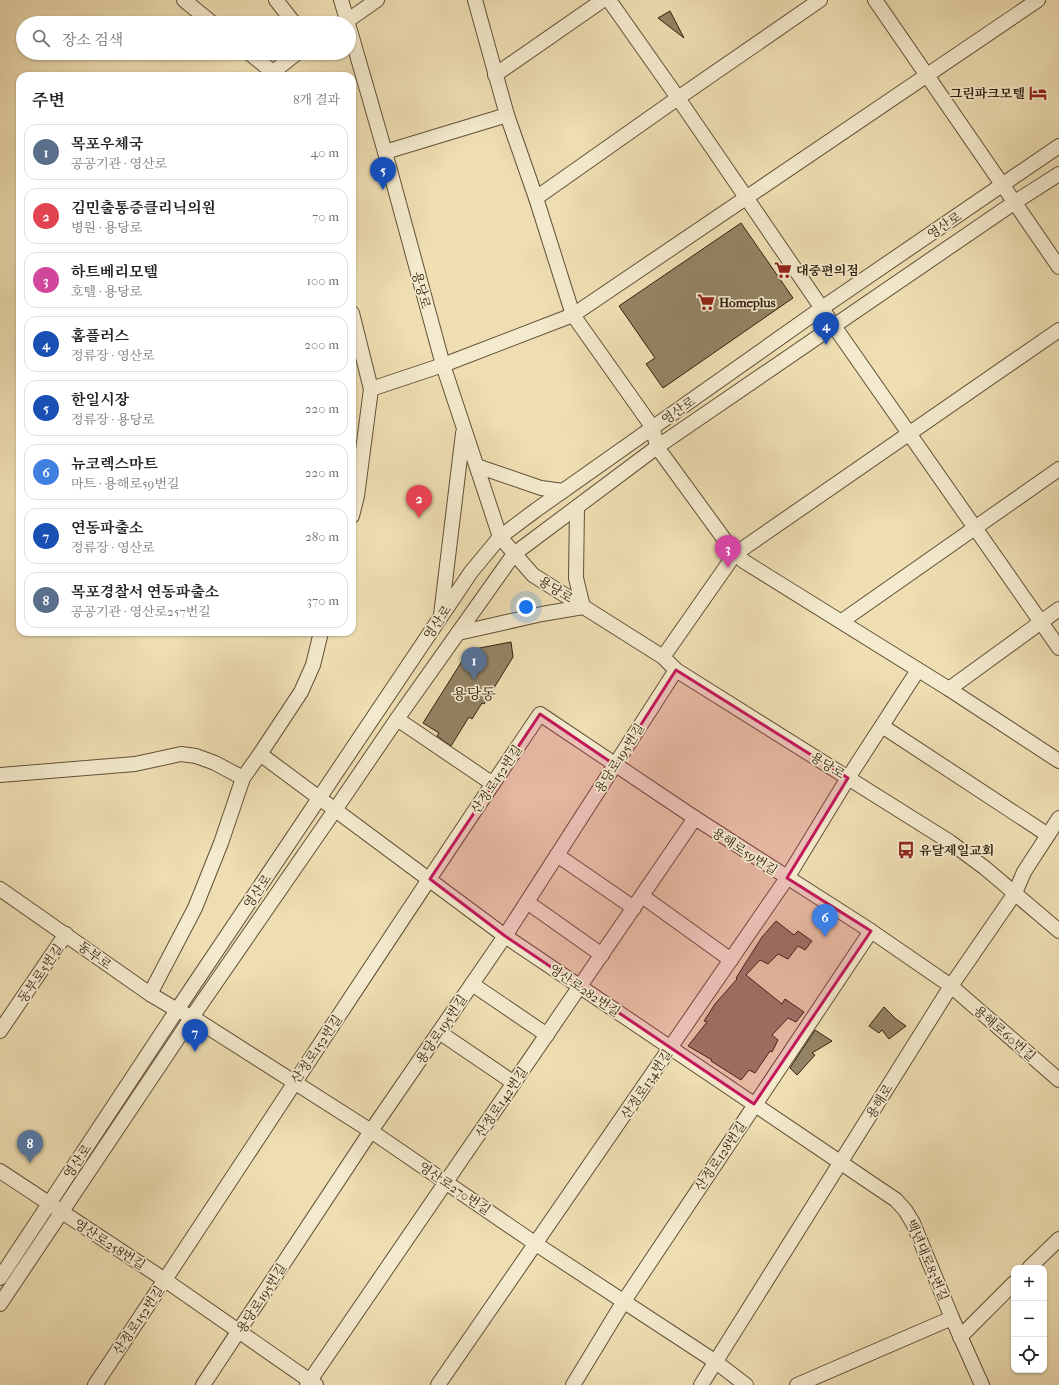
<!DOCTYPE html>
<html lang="ko">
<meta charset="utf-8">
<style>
body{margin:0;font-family:"IM FELL French Canon","Noto Serif KR",serif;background:#f2f2f2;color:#222}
.controls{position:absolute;right:12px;bottom:12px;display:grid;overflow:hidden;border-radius:8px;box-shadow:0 1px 3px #0004}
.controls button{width:36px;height:36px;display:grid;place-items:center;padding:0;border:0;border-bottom:1px solid #e0e0e0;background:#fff;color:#222;font:20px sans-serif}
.you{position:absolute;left:526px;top:607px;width:14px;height:14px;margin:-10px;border:3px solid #fff;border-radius:50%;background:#1a73e8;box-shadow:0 0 0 6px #1a73e833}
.badge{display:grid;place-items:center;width:26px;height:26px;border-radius:50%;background:#8f2418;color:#fff;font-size:13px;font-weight:700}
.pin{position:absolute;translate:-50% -33px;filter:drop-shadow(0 1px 2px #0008)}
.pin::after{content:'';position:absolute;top:21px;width:14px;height:12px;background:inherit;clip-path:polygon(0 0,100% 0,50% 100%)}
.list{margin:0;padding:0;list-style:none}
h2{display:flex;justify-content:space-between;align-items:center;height:52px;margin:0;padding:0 16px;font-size:17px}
h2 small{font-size:13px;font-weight:400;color:#767676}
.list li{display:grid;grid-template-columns:26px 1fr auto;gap:12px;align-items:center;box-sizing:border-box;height:56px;margin:0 8px 8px;padding:0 8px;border:1px solid #e0e0e0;border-radius:12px}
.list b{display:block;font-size:15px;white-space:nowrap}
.list p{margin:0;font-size:13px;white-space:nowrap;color:#767676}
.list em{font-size:13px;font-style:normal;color:#767676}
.icon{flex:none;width:22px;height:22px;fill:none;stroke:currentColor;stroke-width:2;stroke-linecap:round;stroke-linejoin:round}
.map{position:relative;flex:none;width:1059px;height:1385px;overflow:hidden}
.search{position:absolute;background:#fff;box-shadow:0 1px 3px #0004;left:16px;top:16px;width:340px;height:44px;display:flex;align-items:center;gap:10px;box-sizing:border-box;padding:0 14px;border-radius:22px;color:#767676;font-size:15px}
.panel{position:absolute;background:#fff;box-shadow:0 1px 3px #0004;left:16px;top:72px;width:340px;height:564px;border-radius:12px}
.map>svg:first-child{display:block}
</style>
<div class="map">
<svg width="1059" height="1385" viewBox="0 0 1059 1385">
<rect width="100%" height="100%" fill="#eedeb2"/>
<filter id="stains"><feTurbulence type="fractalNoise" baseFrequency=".005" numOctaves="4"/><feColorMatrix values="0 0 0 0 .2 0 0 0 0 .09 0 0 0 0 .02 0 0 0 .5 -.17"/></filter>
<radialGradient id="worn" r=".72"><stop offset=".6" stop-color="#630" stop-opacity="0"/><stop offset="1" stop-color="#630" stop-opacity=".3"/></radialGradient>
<g fill="#948364" stroke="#32210f">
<polygon points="670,11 684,38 658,18"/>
<polygon points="741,223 793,298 663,388 646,364 655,358 619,306"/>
<polygon points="511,642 513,657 484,704 482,703 472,719 469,717 451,746 437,736 439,733 423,723 469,650"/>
<polygon points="776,921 794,935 798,931 812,941 805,950 798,946 788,959 778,954 768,964 760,960 746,975 782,1004 785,999 804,1012 796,1022 788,1018 772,1035 778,1040 772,1052 770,1051 755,1073 749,1070 741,1080 711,1061 712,1060 688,1046 707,1022 704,1021 715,1004 737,979 736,978 762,937"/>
<polygon points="884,1007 896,1019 906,1026 889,1039 882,1030 879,1033 869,1026"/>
<polygon points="815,1030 832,1041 812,1053 815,1055 797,1075 790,1068"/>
</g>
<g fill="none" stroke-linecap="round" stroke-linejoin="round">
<g stroke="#615038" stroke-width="16">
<g id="minor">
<polyline points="184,0 212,23"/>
<polyline points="276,0 294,23"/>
<polyline points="341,0 348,23"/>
<polyline points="475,0 507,115 536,198 573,315 653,428 657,447 735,554 745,562 949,689 1059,761"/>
<polyline points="609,0 678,98 834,326 1059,648"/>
<polyline points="875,0 1059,267"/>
<polyline points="344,23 377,0"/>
<polyline points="349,27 385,152 443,365 500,537 533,575 663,657 676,670 950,842 985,868 1059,931"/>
<polyline points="249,53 273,72"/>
<polyline points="273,72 297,53"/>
<polyline points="495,75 603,0"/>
<polyline points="385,152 507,115"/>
<polyline points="536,198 678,98 820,0"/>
<polyline points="352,313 371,389 357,496 352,516"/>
<polyline points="371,389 443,365 573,315 1038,0"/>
<polyline points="477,466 541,488 563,491"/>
<polyline points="441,615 463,433"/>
<polyline points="842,621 1059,469"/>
<polyline points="321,632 313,665 301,692 260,754 505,936 896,1200 905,1210 913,1223 952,1318 982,1385"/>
<polyline points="458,633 542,614 583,607 576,578 577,507"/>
<polyline points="663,657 735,554 1059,330"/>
<polyline points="949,689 1059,609"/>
<polyline points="397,719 493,784"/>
<polyline points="882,726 1048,835"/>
<polyline points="0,775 135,764 181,754 196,756 215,763 243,778"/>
<polyline points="557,855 634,908"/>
<polyline points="0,889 150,994 177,1010 192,1017 371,1131 536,1244 716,1362 746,1385"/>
<polyline points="642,896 731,960"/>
<polyline points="527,902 602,955"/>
<polyline points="472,984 547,1035"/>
<polyline points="150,994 195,908 221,843 243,778 260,754"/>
<polyline points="0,1031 66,934"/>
<polyline points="439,1032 514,1083"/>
<polyline points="0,1171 165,1280 316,1385"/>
<polyline points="1029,1268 1059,1239"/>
<polyline points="0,1278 177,1010 440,618 471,572 500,537 536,510 822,308 1059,146"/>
<polyline points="0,1304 192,1017 335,810 397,719 514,554 657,447 1015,202 1059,174"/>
<polyline points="960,1337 1014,1283"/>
<path d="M95,1385C244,1162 389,936 540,714L695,818L871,931L951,986L1059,1080"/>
<polyline points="203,1385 371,1131 505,936 676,670"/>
<polyline points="307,1385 695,818"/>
<polyline points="438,1385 787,878 848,778 918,670"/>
<polyline points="573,1385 624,1301 871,931"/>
<polyline points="701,1385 951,986 1015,893 1024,872 1059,818"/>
<polyline points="797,1385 952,1318"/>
</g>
</g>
<use href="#minor" stroke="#f4eacd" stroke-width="14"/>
</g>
<path fill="#c2185b" fill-opacity="0.2" stroke="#c2185b" stroke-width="3" stroke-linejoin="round" d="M676,670L848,778L787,878L871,931L754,1104L505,936L430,879L540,714L615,765Z"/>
<defs>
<g id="hotel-bare" transform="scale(1.38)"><path d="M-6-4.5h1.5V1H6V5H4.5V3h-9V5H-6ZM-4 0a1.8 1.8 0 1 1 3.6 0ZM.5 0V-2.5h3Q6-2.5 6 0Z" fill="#8f2418" stroke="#f4eacd" stroke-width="2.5" paint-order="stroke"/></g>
<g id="supermarket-bare" transform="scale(1.38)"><path d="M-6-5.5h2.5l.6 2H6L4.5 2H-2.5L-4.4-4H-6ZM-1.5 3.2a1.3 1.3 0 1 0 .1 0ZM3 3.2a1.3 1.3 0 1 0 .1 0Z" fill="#8f2418" stroke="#f4eacd" stroke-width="2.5" paint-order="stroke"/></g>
<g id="bus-bare" transform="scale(1.38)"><path d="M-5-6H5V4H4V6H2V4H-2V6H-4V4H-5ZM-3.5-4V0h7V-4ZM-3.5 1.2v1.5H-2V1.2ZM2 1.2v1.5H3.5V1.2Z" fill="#8f2418" stroke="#f4eacd" stroke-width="2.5" paint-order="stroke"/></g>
</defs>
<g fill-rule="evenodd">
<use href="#hotel-bare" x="1038" y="93"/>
<use href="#supermarket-bare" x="783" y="270"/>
<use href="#supermarket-bare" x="706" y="302"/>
<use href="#bus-bare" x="906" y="850"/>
</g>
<g text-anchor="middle" stroke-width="3.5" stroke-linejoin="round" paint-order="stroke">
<g font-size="13" font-weight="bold" fill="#32210f" stroke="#f4eacd" text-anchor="start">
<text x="1025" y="98" text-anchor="end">그린파크모텔</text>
<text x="796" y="275">대중편의점</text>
<text x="719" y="307">Homeplus</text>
<text x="919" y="855">유달제일교회</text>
</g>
<g font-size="13" fill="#32210f" stroke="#f4eacd">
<text transform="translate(944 225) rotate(-34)" y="5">영산로</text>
<text transform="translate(422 290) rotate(75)" y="5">용당로</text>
<text transform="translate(678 410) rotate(-35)" y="5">영산로</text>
<text transform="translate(556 589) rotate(32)" y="5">용당로</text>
<text transform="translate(437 622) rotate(-56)" y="5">영산로</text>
<text transform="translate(619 758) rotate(-57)" y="5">용당로195번길</text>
<text transform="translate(828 765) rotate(32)" y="5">용당로</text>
<text transform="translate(496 779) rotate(-56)" y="5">산정로152번길</text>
<text transform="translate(745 851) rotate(33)" y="5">용해로59번길</text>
<text transform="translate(257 891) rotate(-56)" y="5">영산로</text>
<text transform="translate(95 955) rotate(36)" y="5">동부로</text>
<text transform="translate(40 973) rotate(-55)" y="5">동부로5번길</text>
<text transform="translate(585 990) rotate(34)" y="5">영산로282번길</text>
<text transform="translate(441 1029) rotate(-56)" y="5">용당로195번길</text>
<text transform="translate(1005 1033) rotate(41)" y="5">용해로60번길</text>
<text transform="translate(316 1049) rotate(-56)" y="5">산정로152번길</text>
<text transform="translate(646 1084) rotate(-56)" y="5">산정로134번길</text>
<text transform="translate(879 1101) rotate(-58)" y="5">용해로</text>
<text transform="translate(501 1102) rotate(-56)" y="5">산정로142번길</text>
<text transform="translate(720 1156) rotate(-56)" y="5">산정로128번길</text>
<text transform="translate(77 1161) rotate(-56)" y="5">영산로</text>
<text transform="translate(455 1188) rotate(34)" y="5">영산로270번길</text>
<text transform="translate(110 1244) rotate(33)" y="5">영산로258번길</text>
<text transform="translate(928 1260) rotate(67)" y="5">백년대로83번길</text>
<text transform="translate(261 1298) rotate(-57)" y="5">용당로195번길</text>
<text transform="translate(138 1320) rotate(-56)" y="5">산정로152번길</text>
</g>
<g font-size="15" fill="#32210f" stroke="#f4eacd">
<text x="474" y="699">용당동</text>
</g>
</g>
<rect width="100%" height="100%" filter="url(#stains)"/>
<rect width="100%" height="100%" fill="url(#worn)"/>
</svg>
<div class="controls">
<button>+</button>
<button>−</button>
<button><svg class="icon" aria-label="locate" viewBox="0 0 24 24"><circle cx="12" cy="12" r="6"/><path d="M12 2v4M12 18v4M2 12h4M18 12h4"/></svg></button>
</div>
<div class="you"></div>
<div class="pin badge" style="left:474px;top:680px;background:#5c6f8a">1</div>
<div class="pin badge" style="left:419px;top:518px;background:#e0444e">2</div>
<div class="pin badge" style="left:728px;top:568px;background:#d1479c">3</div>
<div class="pin badge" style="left:826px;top:345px;background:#1a4fb4">4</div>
<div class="pin badge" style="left:383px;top:190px;background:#1a4fb4">5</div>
<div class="pin badge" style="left:825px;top:937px;background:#3f7fe0">6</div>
<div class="pin badge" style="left:195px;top:1052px;background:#1a4fb4">7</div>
<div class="pin badge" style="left:30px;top:1163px;background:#5c6f8a">8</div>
<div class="search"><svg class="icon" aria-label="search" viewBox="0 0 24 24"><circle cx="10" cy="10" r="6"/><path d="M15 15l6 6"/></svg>장소 검색</div>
<section class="panel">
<h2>주변<small>8개 결과</small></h2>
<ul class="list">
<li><span class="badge" style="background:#5c6f8a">1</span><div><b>목포우체국</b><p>공공기관 · 영산로</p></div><em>40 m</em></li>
<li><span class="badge" style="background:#e0444e">2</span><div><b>김민출통증클리닉의원</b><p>병원 · 용당로</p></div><em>70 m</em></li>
<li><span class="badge" style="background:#d1479c">3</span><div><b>하트베리모텔</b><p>호텔 · 용당로</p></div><em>100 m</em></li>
<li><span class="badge" style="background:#1a4fb4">4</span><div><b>홈플러스</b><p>정류장 · 영산로</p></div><em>200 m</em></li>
<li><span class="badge" style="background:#1a4fb4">5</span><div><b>한일시장</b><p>정류장 · 용당로</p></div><em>220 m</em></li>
<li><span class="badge" style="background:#3f7fe0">6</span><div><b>뉴코렉스마트</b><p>마트 · 용해로59번길</p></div><em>220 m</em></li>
<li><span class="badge" style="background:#1a4fb4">7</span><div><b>연동파출소</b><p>정류장 · 영산로</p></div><em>280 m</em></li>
<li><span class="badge" style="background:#5c6f8a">8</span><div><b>목포경찰서 연동파출소</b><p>공공기관 · 영산로257번길</p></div><em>370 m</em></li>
</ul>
</section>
</div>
